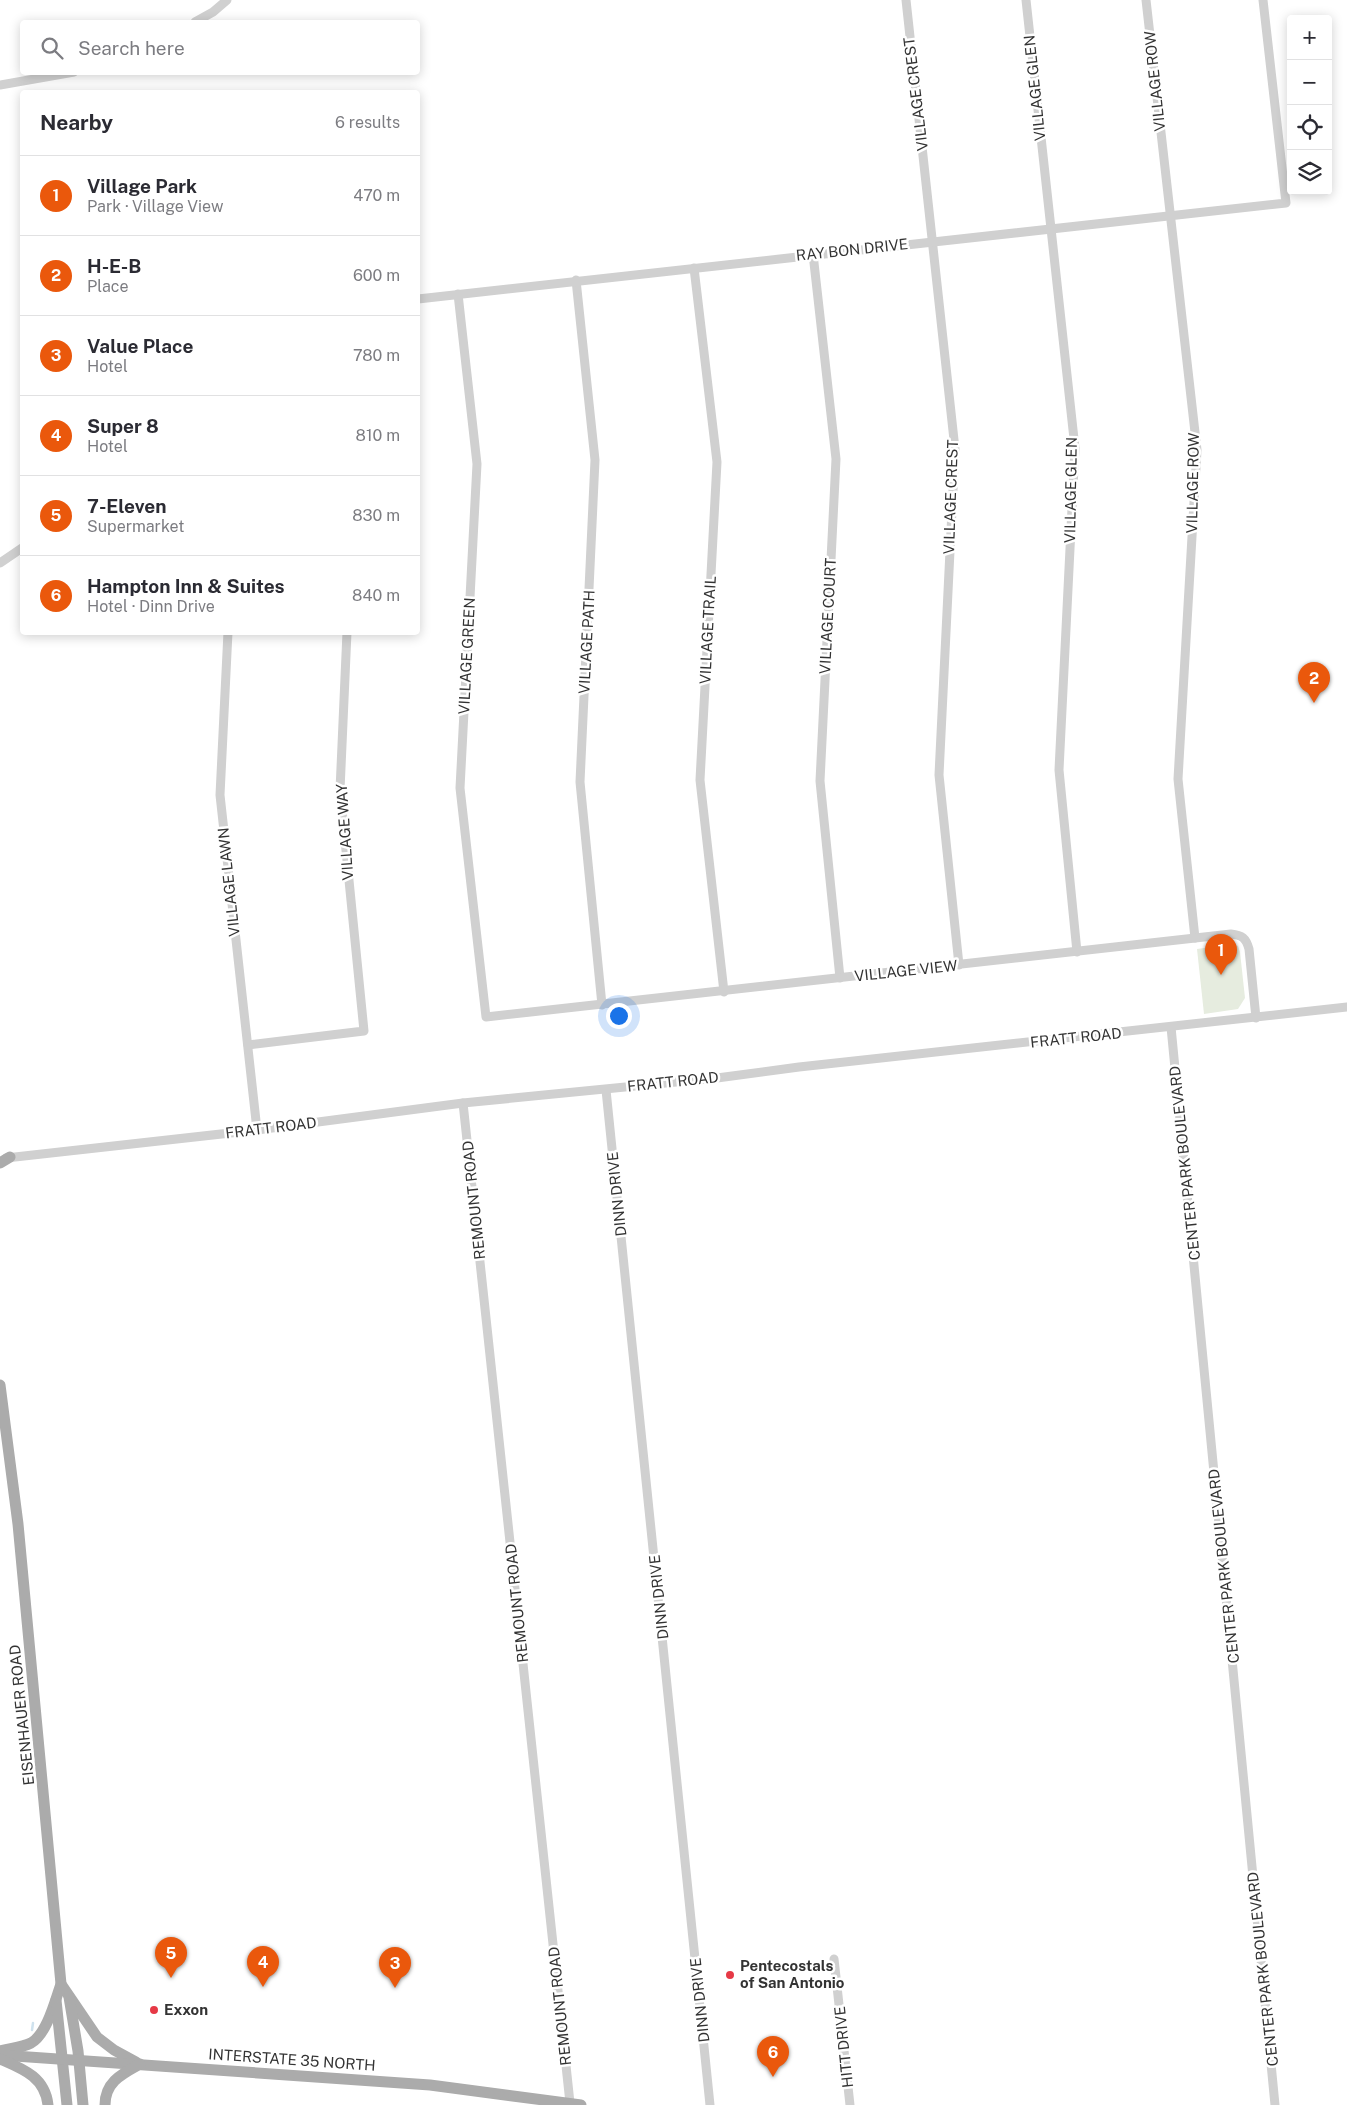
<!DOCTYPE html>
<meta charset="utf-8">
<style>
body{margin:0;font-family:"Public Sans",sans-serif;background:#f7f7f7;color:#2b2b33}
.controls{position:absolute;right:15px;top:15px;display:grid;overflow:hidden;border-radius:5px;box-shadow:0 2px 12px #0003}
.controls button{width:45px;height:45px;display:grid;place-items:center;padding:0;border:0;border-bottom:1px solid #e1e1e2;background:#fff;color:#2b2b33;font:25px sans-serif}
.you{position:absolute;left:618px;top:1015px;width:18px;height:18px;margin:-12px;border:4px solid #fff;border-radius:50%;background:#1a73e8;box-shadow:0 0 0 8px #1a73e833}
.badge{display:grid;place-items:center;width:32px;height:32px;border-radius:50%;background:#ea580c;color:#fff;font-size:16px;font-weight:700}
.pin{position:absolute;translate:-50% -41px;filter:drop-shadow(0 1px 2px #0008)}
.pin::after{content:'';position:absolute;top:26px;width:18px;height:15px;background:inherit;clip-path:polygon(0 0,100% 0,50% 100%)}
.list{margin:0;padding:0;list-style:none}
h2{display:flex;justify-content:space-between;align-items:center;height:65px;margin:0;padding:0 20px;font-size:21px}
h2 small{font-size:16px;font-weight:400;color:#7c7c81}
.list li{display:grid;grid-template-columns:32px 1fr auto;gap:15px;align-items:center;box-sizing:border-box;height:80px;padding:0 20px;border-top:1px solid #e1e1e2}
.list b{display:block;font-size:19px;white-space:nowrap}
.list p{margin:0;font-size:16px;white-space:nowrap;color:#7c7c81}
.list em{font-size:16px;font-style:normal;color:#7c7c81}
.icon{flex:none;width:28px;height:28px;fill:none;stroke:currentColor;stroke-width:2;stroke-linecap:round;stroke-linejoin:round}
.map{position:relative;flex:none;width:1347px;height:2105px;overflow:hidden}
.search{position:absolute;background:#fff;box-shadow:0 2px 12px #0003;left:20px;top:20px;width:400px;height:55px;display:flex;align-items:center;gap:12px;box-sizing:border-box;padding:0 18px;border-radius:5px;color:#7c7c81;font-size:19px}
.panel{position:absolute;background:#fff;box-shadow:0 2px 12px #0003;left:20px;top:90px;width:400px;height:545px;border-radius:5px}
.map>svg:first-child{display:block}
</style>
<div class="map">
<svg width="1347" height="2105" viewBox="0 0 1347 2105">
<rect width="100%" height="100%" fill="#fff"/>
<polygon fill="#e6ecdf" points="1233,944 1238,946 1240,952 1245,998 1238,1009 1204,1014 1197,949"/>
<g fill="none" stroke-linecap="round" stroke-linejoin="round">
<polyline stroke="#cfe2ee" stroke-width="2.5" points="32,2030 33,2023"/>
<g stroke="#d0d0d0" stroke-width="9">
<polyline points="906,0 955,449 939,775 959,965"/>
<polyline points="1026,0 1075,448 1059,770 1077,952"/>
<polyline points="1146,0 1197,450 1178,779 1195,938"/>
<polyline points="195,22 213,12 227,0"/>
<polyline points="0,85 74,72"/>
<polyline points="813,254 836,459 820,781 840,978"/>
<polyline points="694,268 717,462 700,780 724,992"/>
<polyline points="576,280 595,460 580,782 602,1005"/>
<path d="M458,294L477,464L460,788L486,1017L1231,934C1242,935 1246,938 1249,949L1256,1018"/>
<polyline points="418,299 1286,203 1263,0"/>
<polyline points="0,563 22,548"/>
<polyline points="228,632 220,795 257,1130"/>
<polyline points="1171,1027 1275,2105"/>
<polyline points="248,1045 364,1031 340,790 347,632"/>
<polyline points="606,1090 710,2105"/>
<polyline points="463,1103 570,2103"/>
<polyline points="6,1158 257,1130 463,1103 717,1078 799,1067 1347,1007"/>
<polyline points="834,1959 850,2105"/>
</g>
<g stroke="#ababab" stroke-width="11">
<polyline points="0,1163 10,1157"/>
<path d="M0,1385L18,1524L61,1984C55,2001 47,2034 31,2043C21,2048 10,2048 0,2051"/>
<polyline points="61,1984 97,2037 114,2050 136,2062"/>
<polyline points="69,1997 78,2051 83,2105"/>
<polyline points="56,2000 67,2105"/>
<polyline points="0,2055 430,2085 581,2105"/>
<path d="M0,2059C23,2069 45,2077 48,2105"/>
<path d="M105,2105C105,2082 122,2074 140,2064"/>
</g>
</g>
<g fill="#e63946" stroke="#fff" stroke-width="2">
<circle cx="730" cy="1975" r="5"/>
<circle cx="154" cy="2010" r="5"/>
</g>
<g text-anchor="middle" stroke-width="5" stroke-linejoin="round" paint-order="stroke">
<g font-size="15" fill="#333" stroke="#fff">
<text transform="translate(1155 81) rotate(-96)" y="5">VILLAGE ROW</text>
<text transform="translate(1035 88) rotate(-96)" y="5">VILLAGE GLEN</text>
<text transform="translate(916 94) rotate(-97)" y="5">VILLAGE CREST</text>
<text transform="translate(852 250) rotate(-6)" y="5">RAY BON DRIVE</text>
<text transform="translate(1193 483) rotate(-89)" y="5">VILLAGE ROW</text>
<text transform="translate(1071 490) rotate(-89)" y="5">VILLAGE GLEN</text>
<text transform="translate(951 497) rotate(-88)" y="5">VILLAGE CREST</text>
<text transform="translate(828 616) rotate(-87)" y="5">VILLAGE COURT</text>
<text transform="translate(708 630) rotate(-87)" y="5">VILLAGE TRAIL</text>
<text transform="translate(587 642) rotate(-87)" y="5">VILLAGE PATH</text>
<text transform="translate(467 656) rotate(-87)" y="5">VILLAGE GREEN</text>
<text transform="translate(345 832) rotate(-94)" y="5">VILLAGE WAY</text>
<text transform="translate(229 882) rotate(-96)" y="5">VILLAGE LAWN</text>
<text transform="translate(906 971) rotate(-6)" y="5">VILLAGE VIEW</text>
<text transform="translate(1076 1038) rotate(-6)" y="5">FRATT ROAD</text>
<text transform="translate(673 1082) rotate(-6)" y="5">FRATT ROAD</text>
<text transform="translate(271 1128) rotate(-7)" y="5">FRATT ROAD</text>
<text transform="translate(1185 1163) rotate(-96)" y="5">CENTER PARK BOULEVARD</text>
<text transform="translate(617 1194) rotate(-96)" y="5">DINN DRIVE</text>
<text transform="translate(474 1200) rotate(-96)" y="5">REMOUNT ROAD</text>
<text transform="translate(1224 1566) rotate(-96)" y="5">CENTER PARK BOULEVARD</text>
<text transform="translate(659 1597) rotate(-96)" y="5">DINN DRIVE</text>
<text transform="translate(517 1603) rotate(-96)" y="5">REMOUNT ROAD</text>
<text transform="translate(22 1715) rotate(-96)" y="5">EISENHAUER ROAD</text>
<text transform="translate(1263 1969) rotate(-96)" y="5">CENTER PARK BOULEVARD</text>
<text transform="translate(700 2000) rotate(-96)" y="5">DINN DRIVE</text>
<text transform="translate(560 2006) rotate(-96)" y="5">REMOUNT ROAD</text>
<text transform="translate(844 2047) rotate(-96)" y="5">HITT DRIVE</text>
<text transform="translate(292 2060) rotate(4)" y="5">INTERSTATE 35 NORTH</text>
</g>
<g font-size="15" font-weight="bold" fill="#333" stroke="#fff" text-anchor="start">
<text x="740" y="1971">Pentecostals<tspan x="740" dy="17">of San Antonio</tspan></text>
<text x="164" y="2015">Exxon</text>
</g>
</g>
</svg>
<div class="controls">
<button>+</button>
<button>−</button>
<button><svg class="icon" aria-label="locate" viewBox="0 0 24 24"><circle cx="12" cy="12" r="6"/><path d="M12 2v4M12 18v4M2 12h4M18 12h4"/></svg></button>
<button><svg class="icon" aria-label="layers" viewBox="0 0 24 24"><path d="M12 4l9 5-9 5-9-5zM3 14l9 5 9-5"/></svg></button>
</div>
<div class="you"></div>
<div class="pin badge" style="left:1221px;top:975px">1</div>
<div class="pin badge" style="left:1314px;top:703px">2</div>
<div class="pin badge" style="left:395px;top:1988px">3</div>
<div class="pin badge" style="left:263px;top:1987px">4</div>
<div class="pin badge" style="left:171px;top:1978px">5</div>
<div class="pin badge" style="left:773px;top:2077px">6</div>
<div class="search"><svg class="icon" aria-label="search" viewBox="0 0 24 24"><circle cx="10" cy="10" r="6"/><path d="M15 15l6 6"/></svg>Search here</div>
<section class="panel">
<h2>Nearby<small>6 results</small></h2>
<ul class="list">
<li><span class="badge">1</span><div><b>Village Park</b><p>Park · Village View</p></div><em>470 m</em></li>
<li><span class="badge">2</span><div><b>H-E-B</b><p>Place</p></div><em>600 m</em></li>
<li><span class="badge">3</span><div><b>Value Place</b><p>Hotel</p></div><em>780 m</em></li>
<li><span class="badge">4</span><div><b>Super 8</b><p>Hotel</p></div><em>810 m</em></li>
<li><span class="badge">5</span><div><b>7-Eleven</b><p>Supermarket</p></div><em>830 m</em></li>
<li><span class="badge">6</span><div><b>Hampton Inn &amp; Suites</b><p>Hotel · Dinn Drive</p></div><em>840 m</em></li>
</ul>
</section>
</div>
